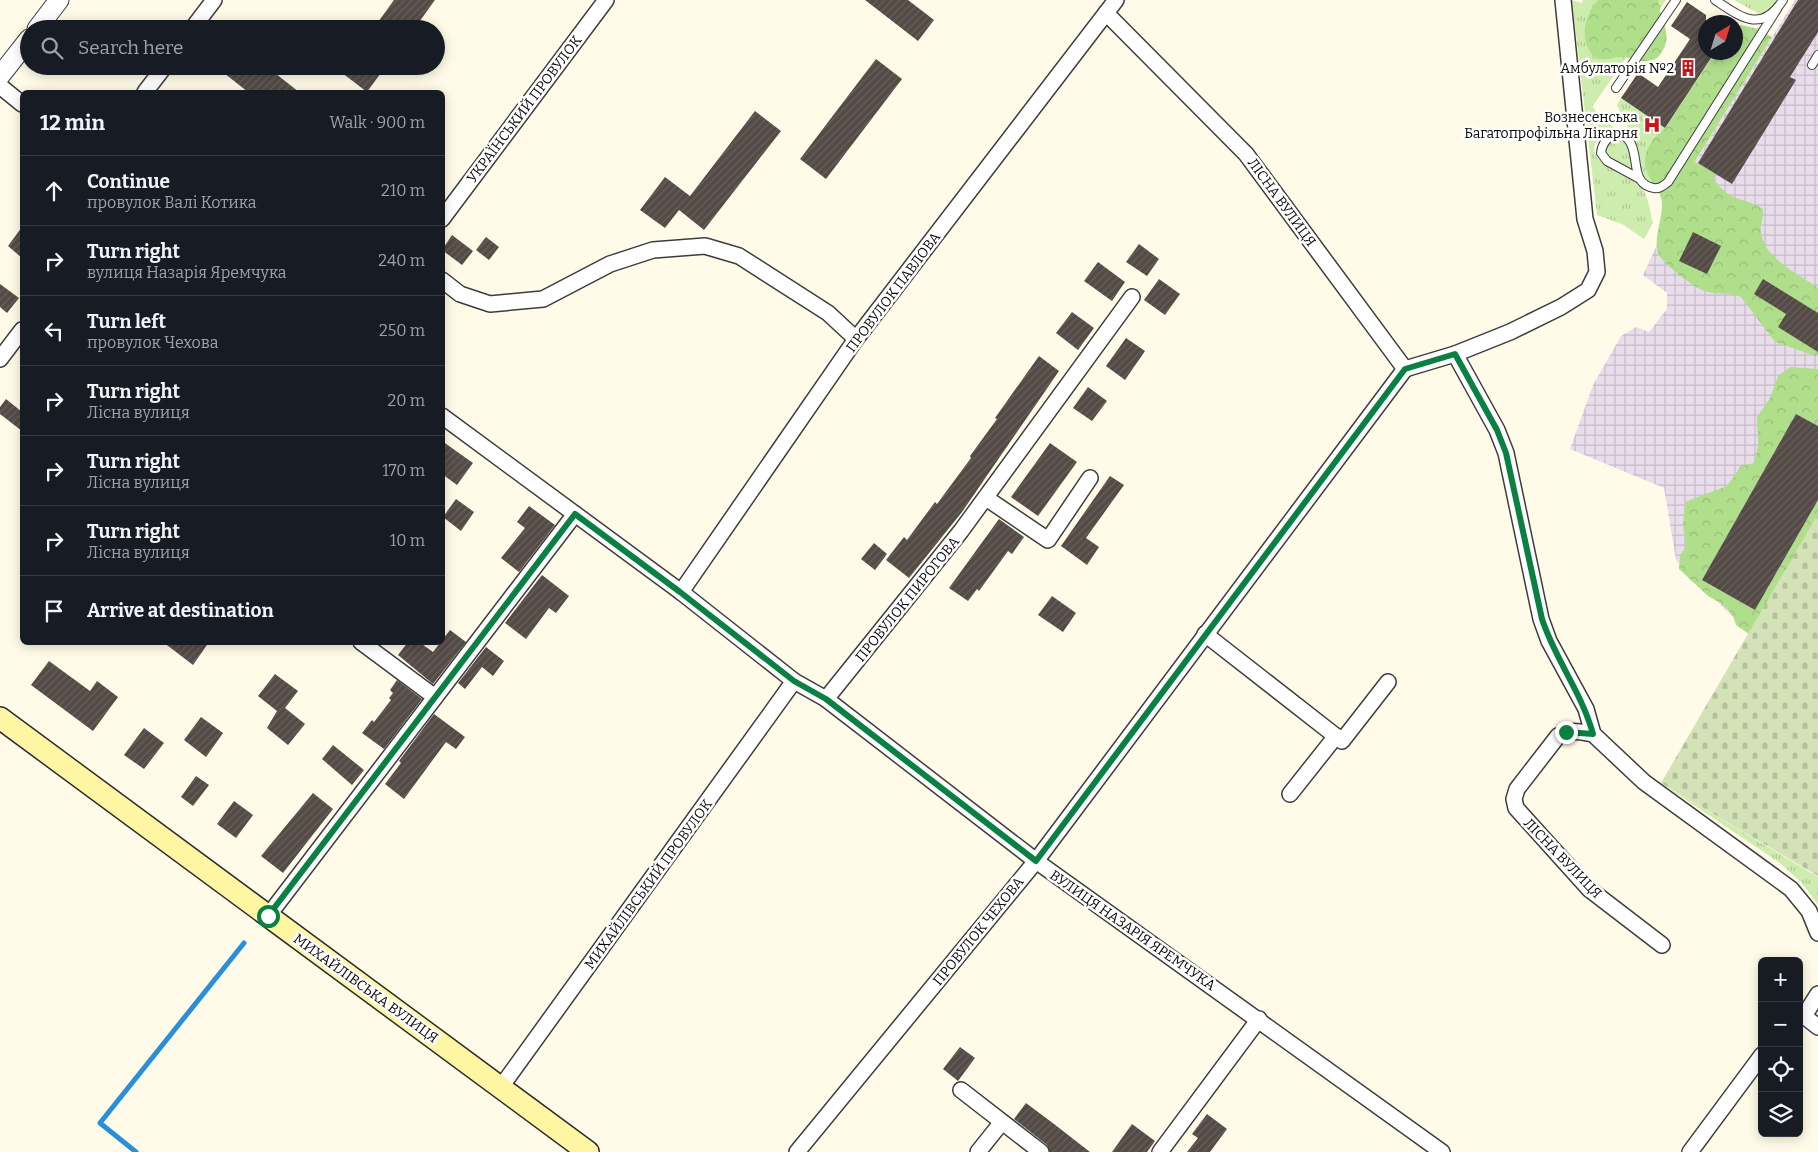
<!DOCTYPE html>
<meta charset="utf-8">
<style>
body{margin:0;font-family:Bitter,serif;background:#20242c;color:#f1f3f6}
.controls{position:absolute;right:15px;bottom:15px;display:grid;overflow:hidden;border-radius:8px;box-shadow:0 2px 12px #0003}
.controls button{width:45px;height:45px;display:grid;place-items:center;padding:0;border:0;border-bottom:1px solid #363941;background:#171b24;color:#f1f3f6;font:25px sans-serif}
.compass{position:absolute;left:1698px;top:15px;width:45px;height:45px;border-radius:50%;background:#171b24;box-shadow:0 2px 12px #0003;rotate:38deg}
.stop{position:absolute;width:15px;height:15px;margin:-11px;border:4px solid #0b8043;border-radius:50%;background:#fff}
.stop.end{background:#0b8043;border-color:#fff;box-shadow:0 1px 5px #0008}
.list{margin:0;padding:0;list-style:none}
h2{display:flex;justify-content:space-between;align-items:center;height:65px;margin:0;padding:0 20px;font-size:21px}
h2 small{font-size:16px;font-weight:400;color:#9ea1a6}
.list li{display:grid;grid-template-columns:32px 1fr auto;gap:15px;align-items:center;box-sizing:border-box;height:70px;padding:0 20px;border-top:1px solid #363941}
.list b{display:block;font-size:19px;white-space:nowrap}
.list p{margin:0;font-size:16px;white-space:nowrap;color:#9ea1a6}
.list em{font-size:16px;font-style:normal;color:#9ea1a6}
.icon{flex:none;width:28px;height:28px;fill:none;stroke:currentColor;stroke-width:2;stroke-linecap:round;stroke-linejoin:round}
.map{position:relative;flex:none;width:1818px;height:1152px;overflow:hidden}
.search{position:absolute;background:#171b24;box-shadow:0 2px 12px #0003;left:20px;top:20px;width:425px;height:55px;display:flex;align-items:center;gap:12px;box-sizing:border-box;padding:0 18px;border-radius:28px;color:#9ea1a6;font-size:19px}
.panel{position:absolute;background:#171b24;box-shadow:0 2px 12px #0003;left:20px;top:90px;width:425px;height:555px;border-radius:8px}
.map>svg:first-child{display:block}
</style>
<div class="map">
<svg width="1818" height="1152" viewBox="0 0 1818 1152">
<defs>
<pattern id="industrial-grid" width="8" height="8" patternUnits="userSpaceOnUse" patternTransform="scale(1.25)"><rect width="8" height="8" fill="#e9ddeb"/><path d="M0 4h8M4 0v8" fill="none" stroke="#c6bcc8"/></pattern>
<pattern id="grass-tufts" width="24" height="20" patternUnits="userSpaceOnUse" patternTransform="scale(1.25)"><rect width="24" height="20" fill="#ceecae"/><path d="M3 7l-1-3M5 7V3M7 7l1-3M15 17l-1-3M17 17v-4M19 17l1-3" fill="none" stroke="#b0c994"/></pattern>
<pattern id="forest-crowns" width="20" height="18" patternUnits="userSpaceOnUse" patternTransform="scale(1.25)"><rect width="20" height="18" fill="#b0df8c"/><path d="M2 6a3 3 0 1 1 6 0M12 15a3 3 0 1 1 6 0" fill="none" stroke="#96be77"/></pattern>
<pattern id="cemetery-stones" width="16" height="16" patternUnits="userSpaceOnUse" patternTransform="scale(1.25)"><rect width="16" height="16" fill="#d4e2b8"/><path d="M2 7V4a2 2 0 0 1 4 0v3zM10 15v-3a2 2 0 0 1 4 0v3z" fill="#b5c19d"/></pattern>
<pattern id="building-hatch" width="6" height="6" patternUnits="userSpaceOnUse" patternTransform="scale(1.25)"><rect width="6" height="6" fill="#544b46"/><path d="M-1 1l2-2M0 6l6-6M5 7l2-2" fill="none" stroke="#68605c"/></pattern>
</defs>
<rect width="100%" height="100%" fill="#fffbe8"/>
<polygon fill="url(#industrial-grid)" points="1795,0 1818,0 1818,514 1749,633 1676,560 1664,488 1570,449 1593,385 1621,336 1636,327 1649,332 1667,309 1667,293 1643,275 1696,160"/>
<g fill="url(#grass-tufts)">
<path d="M1572,0L1581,3L1583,0H1666L1592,107L1615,129C1610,130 1605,131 1601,135C1575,164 1631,172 1641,186C1648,195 1650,212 1653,223L1644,239L1622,224L1597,215Z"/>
<polygon points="1734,0 1777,0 1770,11 1761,15"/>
<path d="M1621,98L1665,128C1641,148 1642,159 1654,185L1649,184L1642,176L1638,149L1617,105Z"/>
<path d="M1615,139C1632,141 1631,157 1632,171L1610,158L1605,152L1606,146Z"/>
<polygon points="1661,783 1818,877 1818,905 1802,883 1780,863"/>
</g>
<g fill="url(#forest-crowns)">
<path d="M1598,0H1658C1659,16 1672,32 1664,48C1653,72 1636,56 1620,57C1612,57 1602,63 1594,56C1578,41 1585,14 1598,0Z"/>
<path d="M1741,25L1759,29L1772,37L1694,163H1698L1715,173L1714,179C1730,203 1742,196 1763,209C1764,218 1760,224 1761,232C1764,259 1799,274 1818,288V355L1815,356L1775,342L1741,297C1729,292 1718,295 1707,292C1694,288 1669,268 1661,258C1649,242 1666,216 1661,198C1658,187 1645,175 1645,163C1644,149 1654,136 1665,128L1715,53L1736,52V28Z"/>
<polygon points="1790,367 1818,369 1818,426 1796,414 1702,580 1755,610 1818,500 1818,660 1753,637 1736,625 1733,616 1724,605 1708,596 1679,569 1680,555 1686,547 1683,526 1685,502 1727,486 1741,466 1754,463 1758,446 1757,417 1770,398 1778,376"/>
</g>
<polygon fill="url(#cemetery-stones)" points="1818,514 1818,876 1661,783"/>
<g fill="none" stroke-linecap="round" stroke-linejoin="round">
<polyline stroke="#2790d9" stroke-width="5" points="136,1152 100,1123 244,943"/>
</g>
<g fill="url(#building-hatch)">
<polygon points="394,0 435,0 414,29 373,29"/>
<polygon points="865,0 908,0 934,20 918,41"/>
<polygon points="1798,0 1818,0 1818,32 1790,77 1796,80 1732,184 1698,163"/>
<polygon points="1687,2 1706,15 1706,52 1715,52 1665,128 1621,98 1638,73 1658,87 1690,39 1671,26"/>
<polygon points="876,59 902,79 826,179 800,159"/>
<polygon points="215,66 266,66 299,92 248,92"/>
<polygon points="333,66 386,66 367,92"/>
<polygon points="755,111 781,131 704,230 679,210 665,228 640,210 665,177 690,196"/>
<polygon points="22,227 22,258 8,246"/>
<polygon points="1693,232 1721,246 1707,274 1679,261"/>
<polygon points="452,235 473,251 462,265 442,250"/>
<polygon points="486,237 499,247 489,260 476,250"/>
<polygon points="1139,244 1159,259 1147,276 1126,262"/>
<polygon points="1098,262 1125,282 1112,301 1084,281"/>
<polygon points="1159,279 1180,294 1165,315 1144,300"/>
<polygon points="1763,279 1818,313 1818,352 1778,327 1786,314 1754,294"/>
<polygon points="0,284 19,298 7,313 0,307"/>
<polygon points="1072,312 1094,328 1078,350 1056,333"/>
<polygon points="1126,338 1145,351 1125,380 1106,366"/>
<polygon points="1039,356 1059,371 962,512 909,578 886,560 904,537 907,540 935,502 937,504 971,458 970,456 997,419 995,418"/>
<polygon points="1088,387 1107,401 1092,421 1073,408"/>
<polygon points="6,399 22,412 22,431 0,414 0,407"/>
<polygon points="1796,414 1818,426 1818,500 1755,610 1702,580"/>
<polygon points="442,441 473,463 457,485 442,474"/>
<polygon points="1050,443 1077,462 1038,516 1011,497"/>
<polygon points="1110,476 1124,485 1086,538 1099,547 1087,565 1061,546"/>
<polygon points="456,499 474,512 461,531 443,517"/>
<polygon points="529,506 555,525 519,572 501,558 525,528 517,522"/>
<polygon points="999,519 1024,537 1012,554 1008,551 979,591 977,589 968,601 949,588"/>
<polygon points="874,543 887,554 875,570 861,559"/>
<polygon points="542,575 569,596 556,613 549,608 526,639 505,623"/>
<polygon points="1052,596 1076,613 1063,632 1038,615"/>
<polygon points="450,630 466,642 433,684 398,655 408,642 419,642 433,652"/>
<polygon points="163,642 209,642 193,665"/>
<polygon points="486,647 504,661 493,676 482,667 465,689 458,683"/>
<polygon points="49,661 90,691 97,681 118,697 93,731 31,685"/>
<polygon points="275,674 298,691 285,708 305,724 288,745 267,728 277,711 258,696"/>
<polygon points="397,680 422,699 384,749 362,733 372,720 374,722 391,700 389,698 393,693 390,690"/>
<polygon points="434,714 465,737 456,749 446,742 404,799 385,784 401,763 399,761"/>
<polygon points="201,717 223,733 206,757 184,740"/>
<polygon points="144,728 164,743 144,769 124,755"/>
<polygon points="333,745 364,770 352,785 322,759"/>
<polygon points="196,776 209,785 193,806 181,797"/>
<polygon points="313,793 333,809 283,873 261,856"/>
<polygon points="234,801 253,815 236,838 217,824"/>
<polygon points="960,1047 975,1058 958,1081 943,1069"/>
<polygon points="1026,1103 1054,1124 1090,1152 1050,1152 1047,1145 1014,1119"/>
<polygon points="1207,1114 1227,1129 1210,1152 1187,1152 1198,1138 1192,1134"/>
<polygon points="1132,1124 1155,1141 1147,1152 1112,1152"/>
</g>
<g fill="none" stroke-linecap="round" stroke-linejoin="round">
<g stroke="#3d3d3d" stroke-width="10">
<g id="service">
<path d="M1715,0C1741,17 1761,34 1783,0"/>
<polyline points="1812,65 1818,55"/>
<polyline points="1616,88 1676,0"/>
<path d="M1640,179L1607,161L1601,153C1602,138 1619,126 1630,142C1639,156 1631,181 1650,187C1658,190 1662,187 1668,182L1777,9"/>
</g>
</g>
<g stroke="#3d3d3d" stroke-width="18">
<g id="minor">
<polyline points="1563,0 1585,219 1595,251 1597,272 1588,290 1561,307 1510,332 1455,354 1497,430 1506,453 1541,619 1549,641 1586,709 1593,734 1644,782 1791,889 1809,911 1818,933"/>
<polyline points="1106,13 1246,154 1405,369 1455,354"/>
<polyline points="192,29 214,0"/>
<polyline points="0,86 22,104"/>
<polyline points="145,92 165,66"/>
<polyline points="442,219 606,0"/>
<polyline points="442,280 460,294 490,304 543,299 610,264 653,250 705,246 739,256 828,313 856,339"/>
<polyline points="0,359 22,330"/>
<polyline points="442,416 681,592 794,681 826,699 1036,861 1442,1152"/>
<polyline points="986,498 1048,540 1090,478"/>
<polyline points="681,592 856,339 1116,0"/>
<polyline points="1205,634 1342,741 1388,682"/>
<polyline points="361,642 435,697"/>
<polyline points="826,699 961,531 1132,297"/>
<path d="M1593,734C1580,732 1570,729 1558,736L1517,789L1514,799L1516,808L1589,889L1662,945"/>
<polyline points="1290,794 1336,736"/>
<polyline points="268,916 575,514"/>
<polyline points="1804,1016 1818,1027"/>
<polyline points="1799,1018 1804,1016 1818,994"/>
<polyline points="501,1087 794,681"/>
<polyline points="961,1090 1041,1152"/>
<polyline points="797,1152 1036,861 1405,369"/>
<polyline points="978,1152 1002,1122"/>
<polyline points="1160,1152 1259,1019"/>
<polyline points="1690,1152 1762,1055"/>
</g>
</g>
<g stroke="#3d3d3d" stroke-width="21">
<g id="tertiary">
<polyline points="37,29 59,0"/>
<polyline points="0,76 29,39"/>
</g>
</g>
<g stroke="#2c2c2c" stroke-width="24">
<polyline id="secondary" points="0,718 588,1152"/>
</g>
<use href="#service" stroke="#fff" stroke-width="8"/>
<use href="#minor" stroke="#fff" stroke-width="15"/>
<use href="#tertiary" stroke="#fff" stroke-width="19"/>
<use href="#secondary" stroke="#fff6a3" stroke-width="21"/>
</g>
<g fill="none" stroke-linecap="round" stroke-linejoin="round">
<path stroke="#0b8043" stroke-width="6" d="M268,916L575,514L680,592L794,681L826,699L1036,861L1405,369L1455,354L1497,430L1506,453L1542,619C1555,659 1582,693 1593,734L1566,732"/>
</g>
<defs>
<g id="building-bare" transform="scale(1.35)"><path d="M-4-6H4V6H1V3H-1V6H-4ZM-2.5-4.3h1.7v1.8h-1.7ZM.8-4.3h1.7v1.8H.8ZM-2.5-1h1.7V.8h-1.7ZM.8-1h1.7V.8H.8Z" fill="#c6171d" stroke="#fff" stroke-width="2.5" paint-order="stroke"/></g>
<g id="hospital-bare" transform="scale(1.35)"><path d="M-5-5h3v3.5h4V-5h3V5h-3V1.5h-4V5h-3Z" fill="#c6171d" stroke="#fff" stroke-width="2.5" paint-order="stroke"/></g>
</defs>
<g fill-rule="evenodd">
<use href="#building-bare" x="1688" y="68"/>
<use href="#hospital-bare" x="1652" y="125"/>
</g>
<g text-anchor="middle" stroke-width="5" stroke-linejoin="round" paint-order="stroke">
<g font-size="14" fill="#0a0a0a" stroke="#fff" text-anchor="end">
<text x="1674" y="73">Амбулаторія №2</text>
<text x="1638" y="122">Вознесенська<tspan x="1638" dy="16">Багатопрофільна Лікарня</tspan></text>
</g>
<g font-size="14" fill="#0a0a0a" stroke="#fff">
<text transform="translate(524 109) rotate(-53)" y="5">УКРАЇНСЬКИЙ ПРОВУЛОК</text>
<text transform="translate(1282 202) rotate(54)" y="5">ЛІСНА ВУЛИЦЯ</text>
<text transform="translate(893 292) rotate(-53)" y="5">ПРОВУЛОК ПАВЛОВА</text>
<text transform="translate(907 599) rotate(-51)" y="5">ПРОВУЛОК ПИРОГОВА</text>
<text transform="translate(1563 858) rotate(46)" y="5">ЛІСНА ВУЛИЦЯ</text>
<text transform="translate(648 884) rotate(-54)" y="5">МИХАЙЛІВСЬКИЙ ПРОВУЛОК</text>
<text transform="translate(1133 930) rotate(35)" y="5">ВУЛИЦЯ НАЗАРІЯ ЯРЕМЧУКА</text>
<text transform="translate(978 931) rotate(-51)" y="5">ПРОВУЛОК ЧЕХОВА</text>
<text transform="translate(366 988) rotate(36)" y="5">МИХАЙЛІВСЬКА ВУЛИЦЯ</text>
</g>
</g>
</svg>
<div class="controls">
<button>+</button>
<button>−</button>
<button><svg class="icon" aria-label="locate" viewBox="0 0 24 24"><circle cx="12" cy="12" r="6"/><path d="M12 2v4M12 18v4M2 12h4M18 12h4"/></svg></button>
<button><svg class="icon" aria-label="layers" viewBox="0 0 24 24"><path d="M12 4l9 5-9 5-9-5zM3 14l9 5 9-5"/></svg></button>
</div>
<svg class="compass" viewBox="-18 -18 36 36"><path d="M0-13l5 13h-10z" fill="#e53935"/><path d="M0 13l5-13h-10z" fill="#9ea1a6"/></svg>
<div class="stop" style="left:268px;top:916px"></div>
<div class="stop end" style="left:1566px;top:732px"></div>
<div class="search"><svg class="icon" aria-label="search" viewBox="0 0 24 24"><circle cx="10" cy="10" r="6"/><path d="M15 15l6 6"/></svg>Search here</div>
<section class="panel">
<h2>12 min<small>Walk · 900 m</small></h2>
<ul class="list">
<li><svg class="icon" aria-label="ahead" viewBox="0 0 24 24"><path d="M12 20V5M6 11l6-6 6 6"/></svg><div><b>Continue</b><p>провулок Валі Котика</p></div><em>210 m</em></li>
<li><svg class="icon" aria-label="right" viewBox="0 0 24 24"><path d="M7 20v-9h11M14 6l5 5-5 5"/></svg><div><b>Turn right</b><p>вулиця Назарія Яремчука</p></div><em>240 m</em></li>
<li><svg class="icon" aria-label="left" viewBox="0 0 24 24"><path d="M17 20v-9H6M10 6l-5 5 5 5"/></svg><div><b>Turn left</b><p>провулок Чехова</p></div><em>250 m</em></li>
<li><svg class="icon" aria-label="right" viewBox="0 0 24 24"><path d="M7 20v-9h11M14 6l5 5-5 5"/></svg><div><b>Turn right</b><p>Лісна вулиця</p></div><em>20 m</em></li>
<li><svg class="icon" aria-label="right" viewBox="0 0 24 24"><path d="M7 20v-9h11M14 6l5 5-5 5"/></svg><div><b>Turn right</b><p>Лісна вулиця</p></div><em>170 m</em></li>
<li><svg class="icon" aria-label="right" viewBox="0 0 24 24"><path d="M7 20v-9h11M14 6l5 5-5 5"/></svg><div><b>Turn right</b><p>Лісна вулиця</p></div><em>10 m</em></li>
<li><svg class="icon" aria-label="arrive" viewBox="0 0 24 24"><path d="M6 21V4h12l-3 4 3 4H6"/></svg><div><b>Arrive at destination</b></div></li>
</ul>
</section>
</div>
